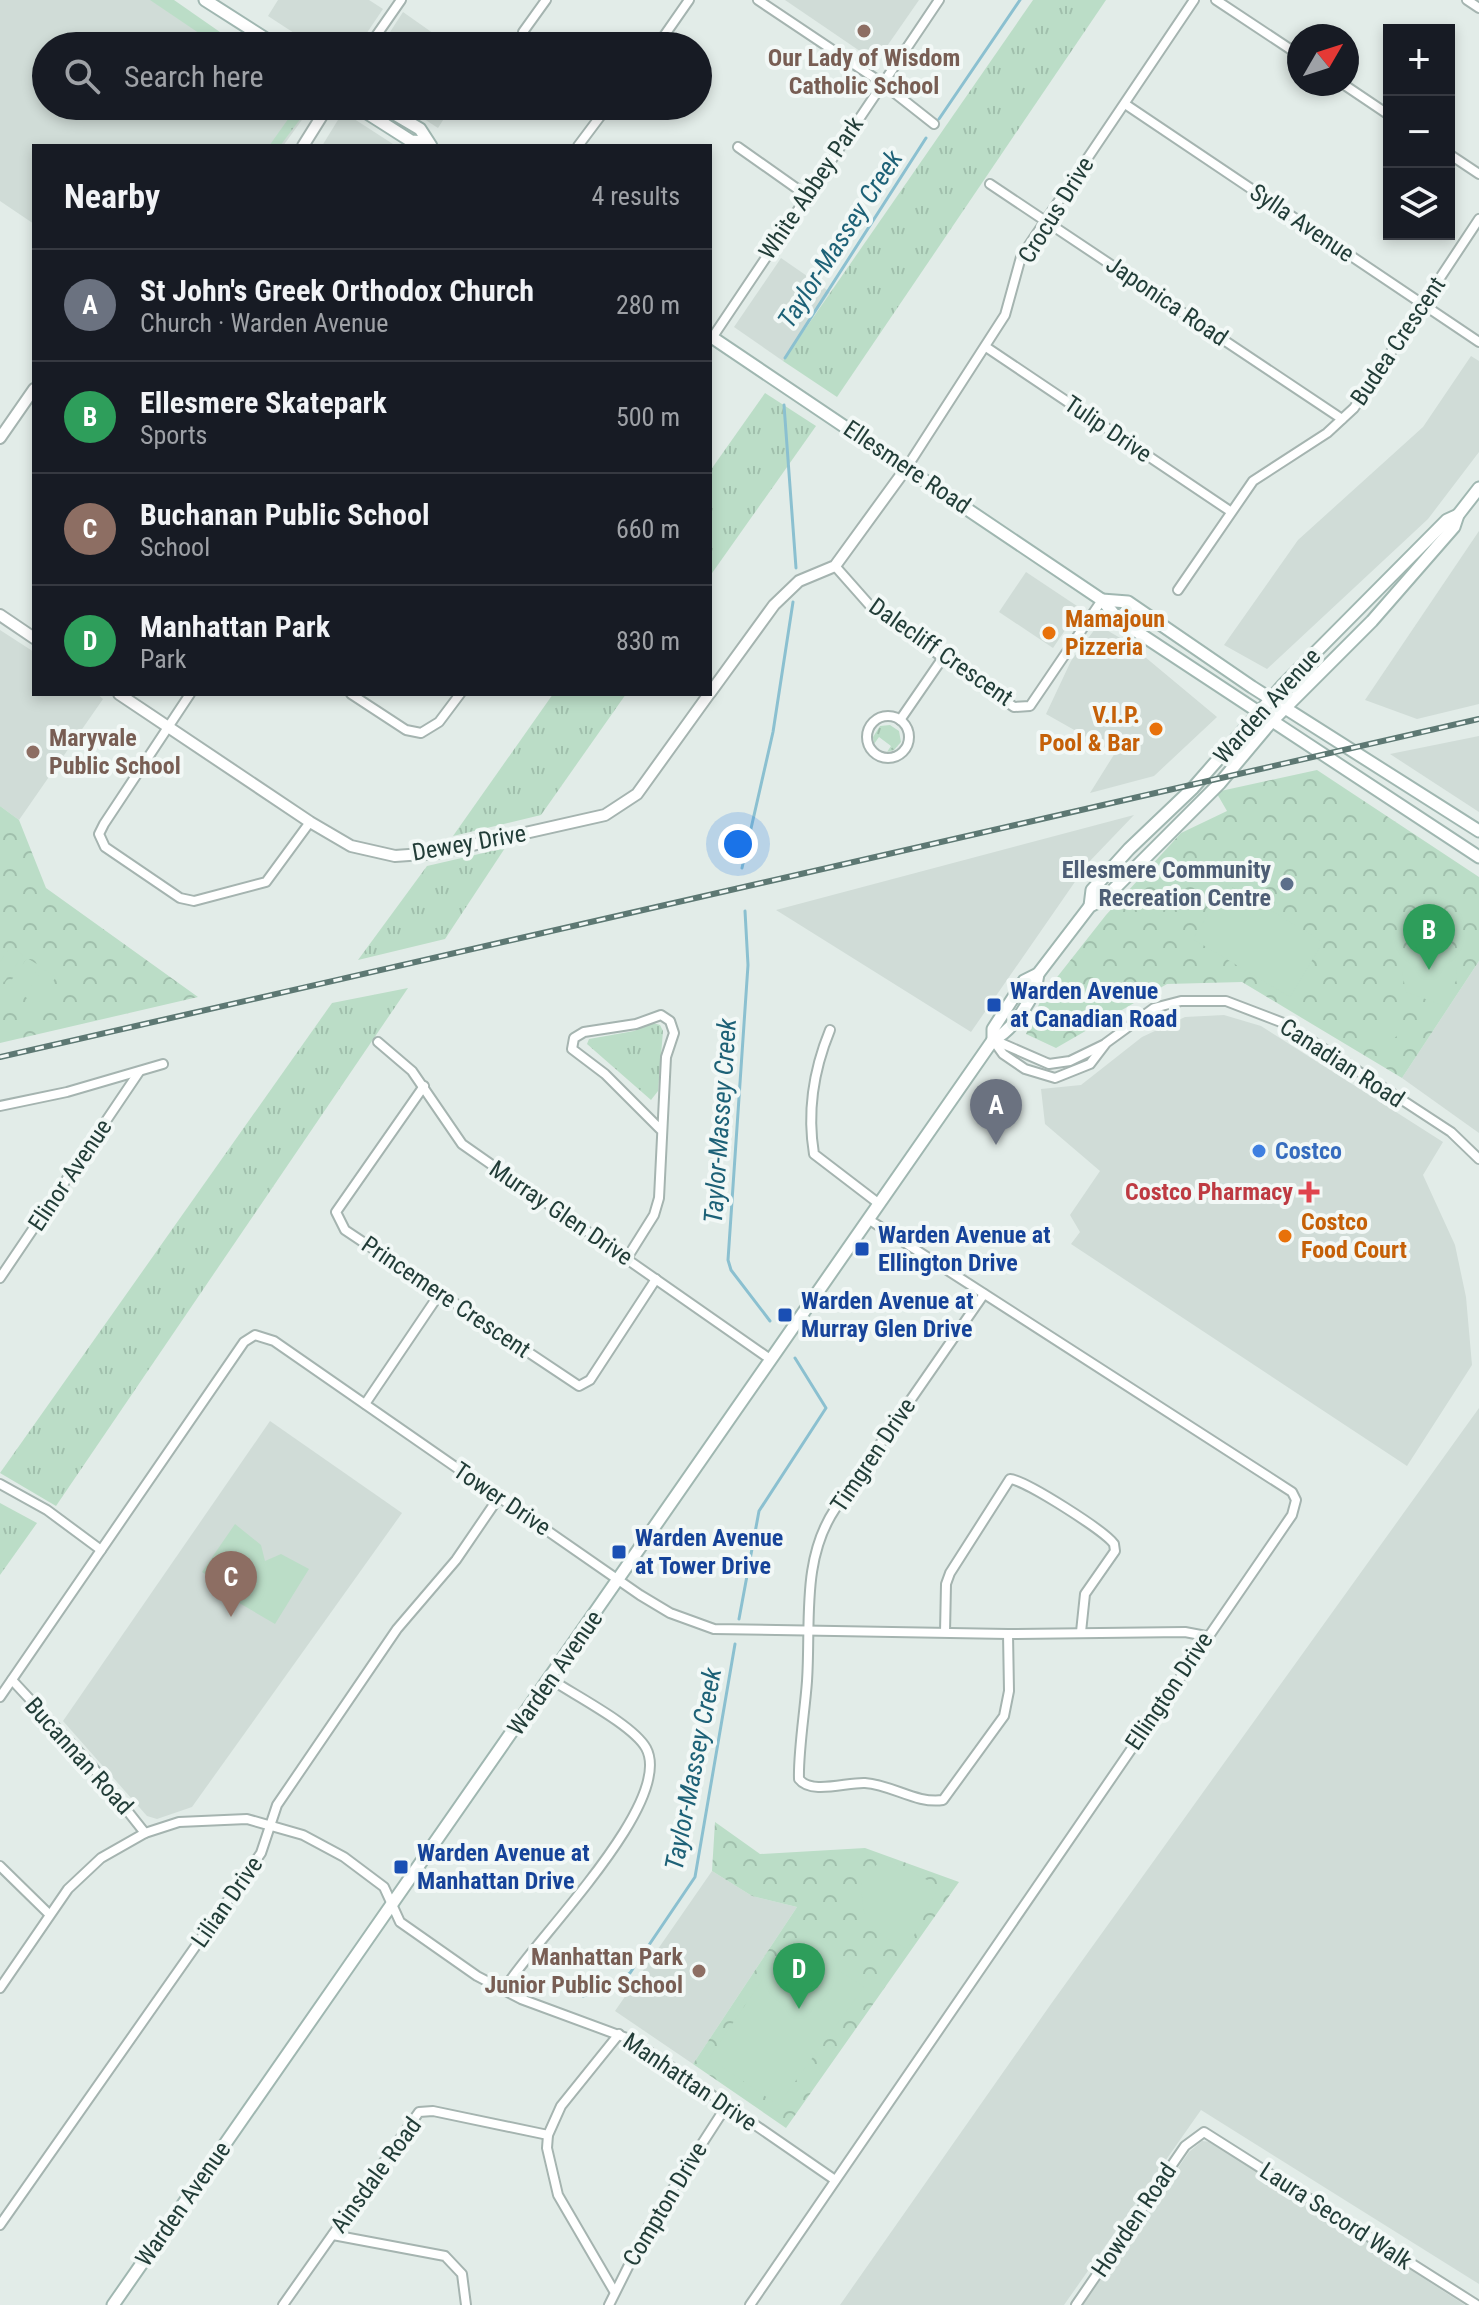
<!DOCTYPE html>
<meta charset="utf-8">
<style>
body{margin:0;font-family:"Roboto Condensed",sans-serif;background:#242831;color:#f1f3f6}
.controls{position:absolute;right:24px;top:24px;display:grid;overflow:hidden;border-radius:0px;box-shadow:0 4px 12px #0003}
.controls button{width:72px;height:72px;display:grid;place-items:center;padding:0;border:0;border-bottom:2px solid #363941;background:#171b24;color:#f1f3f6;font:40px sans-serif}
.compass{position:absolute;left:1287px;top:24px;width:72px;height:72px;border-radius:50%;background:#171b24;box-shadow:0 4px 12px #0003;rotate:51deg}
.you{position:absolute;left:738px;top:844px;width:28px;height:28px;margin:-20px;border:6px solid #fff;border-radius:50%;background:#1a73e8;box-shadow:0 0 0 12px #1a73e833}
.badge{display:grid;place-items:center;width:52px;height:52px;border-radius:50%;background:#8c9099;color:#fff;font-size:26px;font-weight:700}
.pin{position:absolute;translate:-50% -66px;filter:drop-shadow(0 2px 4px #0008)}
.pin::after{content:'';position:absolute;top:42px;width:28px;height:24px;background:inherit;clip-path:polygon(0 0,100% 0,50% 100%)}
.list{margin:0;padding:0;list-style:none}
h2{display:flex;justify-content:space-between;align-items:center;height:104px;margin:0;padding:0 32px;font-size:34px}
h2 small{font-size:26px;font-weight:400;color:#9ea1a6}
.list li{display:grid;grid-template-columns:52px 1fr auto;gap:24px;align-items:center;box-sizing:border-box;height:112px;padding:0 32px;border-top:2px solid #363941}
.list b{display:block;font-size:30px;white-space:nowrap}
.list p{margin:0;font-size:26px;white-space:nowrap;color:#9ea1a6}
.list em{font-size:26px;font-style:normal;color:#9ea1a6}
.icon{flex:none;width:44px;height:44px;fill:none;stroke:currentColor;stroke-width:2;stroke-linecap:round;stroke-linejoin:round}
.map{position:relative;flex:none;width:1479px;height:2305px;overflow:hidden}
.search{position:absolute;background:#171b24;box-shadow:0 4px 12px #0003;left:32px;top:32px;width:680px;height:88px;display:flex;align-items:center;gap:20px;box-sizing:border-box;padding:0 28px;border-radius:44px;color:#9ea1a6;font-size:30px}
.panel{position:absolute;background:#171b24;box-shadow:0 4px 12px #0003;left:32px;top:144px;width:680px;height:552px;border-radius:0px}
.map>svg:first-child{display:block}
</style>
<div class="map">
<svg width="1479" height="2305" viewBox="0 0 1479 2305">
<defs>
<pattern id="grass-tufts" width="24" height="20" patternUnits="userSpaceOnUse" patternTransform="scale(2)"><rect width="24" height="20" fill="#bbddc7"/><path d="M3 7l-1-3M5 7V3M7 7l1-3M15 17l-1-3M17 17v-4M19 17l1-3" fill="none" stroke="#a0bfac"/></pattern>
<pattern id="forest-crowns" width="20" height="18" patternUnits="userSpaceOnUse" patternTransform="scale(2)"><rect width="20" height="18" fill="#bbddc7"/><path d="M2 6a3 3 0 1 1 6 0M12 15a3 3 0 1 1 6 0" fill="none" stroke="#a0bfac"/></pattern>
</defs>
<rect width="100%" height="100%" fill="#e2ece8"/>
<g fill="#d0dcd7">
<polygon points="0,0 164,0 236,46 46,46 46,106 312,106 283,146 34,146 34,224 0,201"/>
<polygon points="278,0 369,0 383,9 358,46 314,46 268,16"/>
<polygon points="785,0 919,0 876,62"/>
<polygon points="403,12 447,43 449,46 381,46"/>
<polygon points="404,106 452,106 438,128"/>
<polygon points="341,115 348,115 396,146 322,146"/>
<polygon points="781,258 830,292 783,361 734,327"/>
<polygon points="1471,356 1479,361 1479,452 1428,519 1267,669 1224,645 1298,540 1423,427"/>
<polygon points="1479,531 1479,704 1417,719 1365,700"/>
<polygon points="1026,572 1080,608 1053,648 999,612"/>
<polygon points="1098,625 1127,642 1217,717 1154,776 1090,793 1115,753 1046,714 1071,661"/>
<polygon points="0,630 34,652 34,694 97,694 103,699 19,820 0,806"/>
<polygon points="1479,736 1479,812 1390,754"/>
<polygon points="1134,815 1088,863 971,1032 776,910"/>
<polygon points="1479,961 1479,1133 1402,1078"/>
<polygon points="1224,1015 1261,1026 1443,1142 1423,1175 1455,1245 1466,1297 1472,1365 1407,1466 1071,1244 1080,1232 1070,1215 1100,1171 1045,1124 1041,1089 1081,1085 1142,1037 1185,1017"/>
<polygon points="1479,1408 1479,2284 1201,2110 1064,2305 840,2305 1051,2004"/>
<polygon points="270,1421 402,1513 192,1807 157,1819 147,1816 63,1721"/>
<polygon points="712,1871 752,1896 797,1907 693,2064 615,2011"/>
<polygon points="1202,2141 1212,2142 1465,2305 1083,2305 1189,2152"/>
</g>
<g fill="url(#grass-tufts)">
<polygon points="150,0 174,0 240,46 218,46"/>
<polygon points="1033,0 1106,0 837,397 783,361"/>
<polygon points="288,106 307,106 307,110 280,146 269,146 291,115"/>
<polygon points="765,393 816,426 710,576 710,471"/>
<polygon points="553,694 626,694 541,815 453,836"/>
<polygon points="890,725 899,731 901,742 894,750 887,752 891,746 879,737 874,744 873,737 880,726"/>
<polygon points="505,848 445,939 358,960 427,866"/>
<polygon points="408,988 56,1506 0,1473 332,1003"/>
<polygon points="653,1023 660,1025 663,1031 658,1091 651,1100 587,1044 589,1039 634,1031"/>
<polygon points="0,1503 37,1523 0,1575"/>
</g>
<g fill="url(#forest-crowns)">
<polygon points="1317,770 1479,877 1479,961 1402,1078 1242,982 1167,984 1056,1048 1026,1034 1043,995 1106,915 1181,833 1227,811 1216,792"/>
<polygon points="0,806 19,820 46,888 198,997 0,1043"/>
<polygon points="715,1822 760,1854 865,1848 959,1882 786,2128 693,2064 797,1907 752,1896 712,1871"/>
</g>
<g fill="#bbddc7">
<polygon points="1227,884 1323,942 1290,997 1193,939"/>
<path d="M1440,937L1455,946L1457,979L1442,1005L1406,992L1402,971C1411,956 1429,951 1440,937Z"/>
<polygon points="11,946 23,955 4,982 0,979 0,962"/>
<polygon points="27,958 40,966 21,994 8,985"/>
<polygon points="43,969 56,977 37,1005 24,996"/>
<polygon points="1393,1015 1405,1028 1382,1050 1370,1037"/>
<polygon points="235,1524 261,1545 265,1561 281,1554 309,1569 275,1624 229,1597 232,1592 202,1572"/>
<path d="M884,1858L939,1886L907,1949C869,1929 860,1923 862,1878Z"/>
<polygon points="790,1939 864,1987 778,2105 709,2058"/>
</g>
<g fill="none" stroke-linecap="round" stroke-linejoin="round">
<g stroke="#8bc0d0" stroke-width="3">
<polyline points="939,119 1020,0"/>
<polyline points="785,358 926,138"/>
<polyline points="784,405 796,568"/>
<polyline points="742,868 773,732 793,602"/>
<polyline points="745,911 748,965 728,1260 731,1270 770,1321"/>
<polyline points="739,1619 759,1511 826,1408 795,1358"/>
<polyline points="583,1996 617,1984 630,1973 695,1877 735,1644"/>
</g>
<g stroke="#a5b4b0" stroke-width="12">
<g id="minor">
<polyline points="758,0 882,83 934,124"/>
<polyline points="1216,0 1299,55"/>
<polyline points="1467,0 1479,8"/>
<polyline points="369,46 401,0"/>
<polyline points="521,46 523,32 546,0"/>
<polyline points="657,46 689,0"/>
<polyline points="1343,84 1389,115"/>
<polyline points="1125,104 1479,342"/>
<polyline points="578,146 608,106"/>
<polyline points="738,147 806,195"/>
<polyline points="1449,154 1479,174"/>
<polyline points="990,184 1342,419"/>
<polyline points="712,338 939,0"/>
<polyline points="986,347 1230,511"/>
<polyline points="907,467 1005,315 1021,257 1194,0"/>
<polyline points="835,566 873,609 1014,707 1030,706 1102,600"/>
<polyline points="1178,590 1253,481 1327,433 1354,408 1479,219"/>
<polyline points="190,694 104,824 99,834 105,847 180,898 194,901 266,882 310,822"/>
<polyline points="351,694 406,730 421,733 439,722 460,694"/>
<circle cx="888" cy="737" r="21"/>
<polyline points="900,720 942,659"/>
<path d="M830,1030C814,1069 807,1112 814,1154L878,1203"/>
<polyline points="993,1040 1003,1054 1025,1069 1055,1078 1090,1064 1106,1043 1154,1008 1181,1001 1226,1001 1286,1024 1451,1132 1479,1159"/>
<polyline points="994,1040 1049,1064 1070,1061 1103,1045"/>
<polyline points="378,1042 412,1071 462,1144 770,1359"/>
<polyline points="424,1086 336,1212 345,1230 579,1386 590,1380 656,1279"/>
<polyline points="0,1106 67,1092 163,1064"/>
<polyline points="627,1258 654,1215 659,1198 666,1057 674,1033 670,1021 661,1015 636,1024 584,1032 574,1038 572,1049 605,1074 662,1131"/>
<polyline points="0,1278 139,1072"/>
<path d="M984,1294L835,1509C801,1560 811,1622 807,1681C805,1710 798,1753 799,1779C811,1795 847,1782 865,1783C893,1785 916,1804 943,1800L1004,1716L1009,1691L1008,1634"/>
<polyline points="365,1404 440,1293"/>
<polyline points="0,1484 47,1510 101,1550"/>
<path d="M945,1632L946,1584L950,1573L1010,1479C1025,1480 1105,1531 1114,1544L1115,1551L1085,1594L1081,1632"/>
<polyline points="12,1680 91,1765 145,1833"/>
<polyline points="0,1697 244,1342 255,1335 274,1341 640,1595 670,1613 714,1629 1008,1634 1185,1632 1206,1636"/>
<polyline points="0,1866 49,1914"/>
<polyline points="0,1988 68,1889 101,1858 145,1833 179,1822 247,1819 303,1835 344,1857 384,1887 400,1922 477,1976 521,1999 632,2040 835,2180"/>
<path d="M503,1991C530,1944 676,1803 646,1748C633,1725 576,1696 552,1680"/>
<polyline points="0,2225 261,1853 277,1805 397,1629 456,1560 499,1497"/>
<polyline points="333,2235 445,2256 462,2274 466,2305"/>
<polyline points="614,2291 558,2195 547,2148 548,2135 561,2106 619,2034"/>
<polyline points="283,2305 419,2112 433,2111 548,2135"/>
<polyline points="609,2305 647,2229 727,2105"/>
<polyline points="750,2305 1292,1515 1296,1500 1292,1492 868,1219"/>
<polyline points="1076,2305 1185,2146 1204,2132 1477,2305"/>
</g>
</g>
<g stroke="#a5b4b0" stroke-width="14">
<g id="tertiary">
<polyline points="303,146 328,106"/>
<polyline points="0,438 34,389"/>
<polyline points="0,615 34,638"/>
<polyline points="710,693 774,605 799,581 835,566 907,467"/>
<polyline points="119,694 310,822 351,846 395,856 437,853 605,815 637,794 709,694"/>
</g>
</g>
<g stroke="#a0b7b1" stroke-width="15">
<g id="secondary">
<polyline points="205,0 277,46"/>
<polyline points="356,106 411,141 425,142"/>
<polyline points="381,106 420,129 431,146"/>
<polyline points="710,336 1102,600 1119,620 1479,857"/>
<polyline points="1102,600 1128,602 1252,687 1479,831"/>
<polyline points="1090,906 1092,890 1129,849 1193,788 1283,685 1447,520 1458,515"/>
<polyline points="993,1040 993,1029 1024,981 1038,974 1090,906 1104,899 1220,783 1272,721 1372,621 1454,527 1458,515 1479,488"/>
<path d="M113,2305C406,1883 701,1462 993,1040C1013,1030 1036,997 1038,974"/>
</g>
</g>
<use href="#minor" stroke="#fff" stroke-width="8"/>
<use href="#tertiary" stroke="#fff" stroke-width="10"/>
<use href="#secondary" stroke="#fff" stroke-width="11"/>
<g stroke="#5d7873" stroke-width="6">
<polyline id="rail" points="0,1057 1479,719"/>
</g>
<use href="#rail" stroke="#f2f8f6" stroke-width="3" stroke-dasharray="9" stroke-linecap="butt"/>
</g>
<g fill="#8d6e63" stroke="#f2f8f6" stroke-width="3">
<circle cx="864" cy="31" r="8"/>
<circle cx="33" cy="752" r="8"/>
<circle cx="699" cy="1971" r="8"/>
</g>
<g fill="#e8710a" stroke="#f2f8f6" stroke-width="3">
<circle cx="1049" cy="633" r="8"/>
<circle cx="1156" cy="729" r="8"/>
<circle cx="1285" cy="1236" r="8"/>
</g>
<circle fill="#5c6f8a" stroke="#f2f8f6" stroke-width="3" cx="1287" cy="884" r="8"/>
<g fill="#1a4fb4" stroke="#f2f8f6" stroke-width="3">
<rect x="986" y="997" width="16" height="16" rx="4"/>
<rect x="854" y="1241" width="16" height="16" rx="4"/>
<rect x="777" y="1307" width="16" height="16" rx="4"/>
<rect x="611" y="1544" width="16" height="16" rx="4"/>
<rect x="393" y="1859" width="16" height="16" rx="4"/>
</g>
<circle fill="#3f7fe0" stroke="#f2f8f6" stroke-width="3" cx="1259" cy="1151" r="8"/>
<path fill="#e0444e" stroke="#f2f8f6" stroke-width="3" d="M1305 1180h8v8h8v8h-8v8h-8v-8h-8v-8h8z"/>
<g text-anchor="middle" stroke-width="8" stroke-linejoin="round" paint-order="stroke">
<g font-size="24" font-weight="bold" fill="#785e54" stroke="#f2f8f6">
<text x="864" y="66">Our Lady of Wisdom<tspan x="864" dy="28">Catholic School</tspan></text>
<text x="49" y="746" text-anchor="start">Maryvale<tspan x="49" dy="28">Public School</tspan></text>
<text x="683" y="1965" text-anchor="end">Manhattan Park<tspan x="683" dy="28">Junior Public School</tspan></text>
</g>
<g font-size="24" fill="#223d38" stroke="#f2f8f6">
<text transform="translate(811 188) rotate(-56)" y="8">White Abbey Park</text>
<text transform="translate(1056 210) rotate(-58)" y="8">Crocus Drive</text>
<text transform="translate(1302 223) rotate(34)" y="8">Sylla Avenue</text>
<text transform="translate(1167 301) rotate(34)" y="8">Japonica Road</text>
<text transform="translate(1398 341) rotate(-56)" y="8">Budea Crescent</text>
<text transform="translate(1108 429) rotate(34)" y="8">Tulip Drive</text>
<text transform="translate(907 467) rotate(34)" y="8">Ellesmere Road</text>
<text transform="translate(941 652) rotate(35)" y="8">Dalecliff Crescent</text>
<text transform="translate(1267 706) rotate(-48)" y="8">Warden Avenue</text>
<text transform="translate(469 843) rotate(-10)" y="8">Dewey Drive</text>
<text transform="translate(1342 1063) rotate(33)" y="8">Canadian Road</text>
<text transform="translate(70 1175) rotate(-56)" y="8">Elinor Avenue</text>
<text transform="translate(561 1213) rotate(34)" y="8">Murray Glen Drive</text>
<text transform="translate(446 1297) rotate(34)" y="8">Princemere Crescent</text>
<text transform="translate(873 1455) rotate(-56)" y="8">Timgren Drive</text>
<text transform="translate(502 1499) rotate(34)" y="8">Tower Drive</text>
<text transform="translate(555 1673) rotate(-55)" y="8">Warden Avenue</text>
<text transform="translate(1169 1691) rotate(-56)" y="8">Ellington Drive</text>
<text transform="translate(79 1756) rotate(48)" y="8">Bucannan Road</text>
<text transform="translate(227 1902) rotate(-55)" y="8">Lilian Drive</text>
<text transform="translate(690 2082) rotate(34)" y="8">Manhattan Drive</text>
<text transform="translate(376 2175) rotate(-54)" y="8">Ainsdale Road</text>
<text transform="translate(183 2204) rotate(-55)" y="8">Warden Avenue</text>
<text transform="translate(665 2204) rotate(-59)" y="8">Compton Drive</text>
<text transform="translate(1336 2216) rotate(33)" y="8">Laura Secord Walk</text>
<text transform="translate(1134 2220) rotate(-56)" y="8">Howden Road</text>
</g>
<g font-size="24" font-weight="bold" fill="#c56008" stroke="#f2f8f6" text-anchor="start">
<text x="1065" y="627">Mamajoun<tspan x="1065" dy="28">Pizzeria</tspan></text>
<text x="1140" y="723" text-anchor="end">V.I.P.<tspan x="1140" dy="28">Pool &amp; Bar</tspan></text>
<text x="1301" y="1230">Costco<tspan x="1301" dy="28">Food Court</tspan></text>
</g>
<g font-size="24" font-weight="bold" fill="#4e5e75" stroke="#f2f8f6" text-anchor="end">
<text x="1271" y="878">Ellesmere Community<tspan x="1271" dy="28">Recreation Centre</tspan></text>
</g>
<g font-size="24" font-weight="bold" fill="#164399" stroke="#f2f8f6" text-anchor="start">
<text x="1010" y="999">Warden Avenue<tspan x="1010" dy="28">at Canadian Road</tspan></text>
<text x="878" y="1243">Warden Avenue at<tspan x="878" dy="28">Ellington Drive</tspan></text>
<text x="801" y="1309">Warden Avenue at<tspan x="801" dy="28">Murray Glen Drive</tspan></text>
<text x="635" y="1546">Warden Avenue<tspan x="635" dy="28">at Tower Drive</tspan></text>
<text x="417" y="1861">Warden Avenue at<tspan x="417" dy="28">Manhattan Drive</tspan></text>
</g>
<g font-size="24" font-weight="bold" fill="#366cbe" stroke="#f2f8f6" text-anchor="start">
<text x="1275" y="1159">Costco</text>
</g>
<g font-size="24" font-weight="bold" fill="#be3a42" stroke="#f2f8f6" text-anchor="end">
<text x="1293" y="1200">Costco Pharmacy</text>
</g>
<g font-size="26" font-style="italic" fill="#1d6177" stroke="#f2f8f6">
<text transform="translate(840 239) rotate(-57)" y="9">Taylor-Massey Creek</text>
<text transform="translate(720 1121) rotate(-86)" y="9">Taylor-Massey Creek</text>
<text transform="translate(693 1769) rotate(-79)" y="9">Taylor-Massey Creek</text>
</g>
</g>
</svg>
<div class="controls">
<button>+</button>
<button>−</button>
<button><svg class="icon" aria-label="layers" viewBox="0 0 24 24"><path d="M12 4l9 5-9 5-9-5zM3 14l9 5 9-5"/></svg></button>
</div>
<svg class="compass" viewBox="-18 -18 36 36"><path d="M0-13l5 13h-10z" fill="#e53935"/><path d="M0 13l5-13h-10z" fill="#9ea1a6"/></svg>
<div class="you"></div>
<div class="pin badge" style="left:996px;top:1145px;background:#6b7280">A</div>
<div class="pin badge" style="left:1429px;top:970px;background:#2e9e5b">B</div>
<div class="pin badge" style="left:231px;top:1617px;background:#8d6e63">C</div>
<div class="pin badge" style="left:799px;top:2009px;background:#2e9e5b">D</div>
<div class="search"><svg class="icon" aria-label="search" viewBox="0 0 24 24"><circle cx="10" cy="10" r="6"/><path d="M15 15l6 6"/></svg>Search here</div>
<section class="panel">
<h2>Nearby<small>4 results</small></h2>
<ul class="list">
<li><span class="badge" style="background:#6b7280">A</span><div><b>St John's Greek Orthodox Church</b><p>Church · Warden Avenue</p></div><em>280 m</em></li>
<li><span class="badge" style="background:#2e9e5b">B</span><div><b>Ellesmere Skatepark</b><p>Sports</p></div><em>500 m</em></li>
<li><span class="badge" style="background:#8d6e63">C</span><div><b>Buchanan Public School</b><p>School</p></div><em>660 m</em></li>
<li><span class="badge" style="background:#2e9e5b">D</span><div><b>Manhattan Park</b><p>Park</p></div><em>830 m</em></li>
</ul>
</section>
</div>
